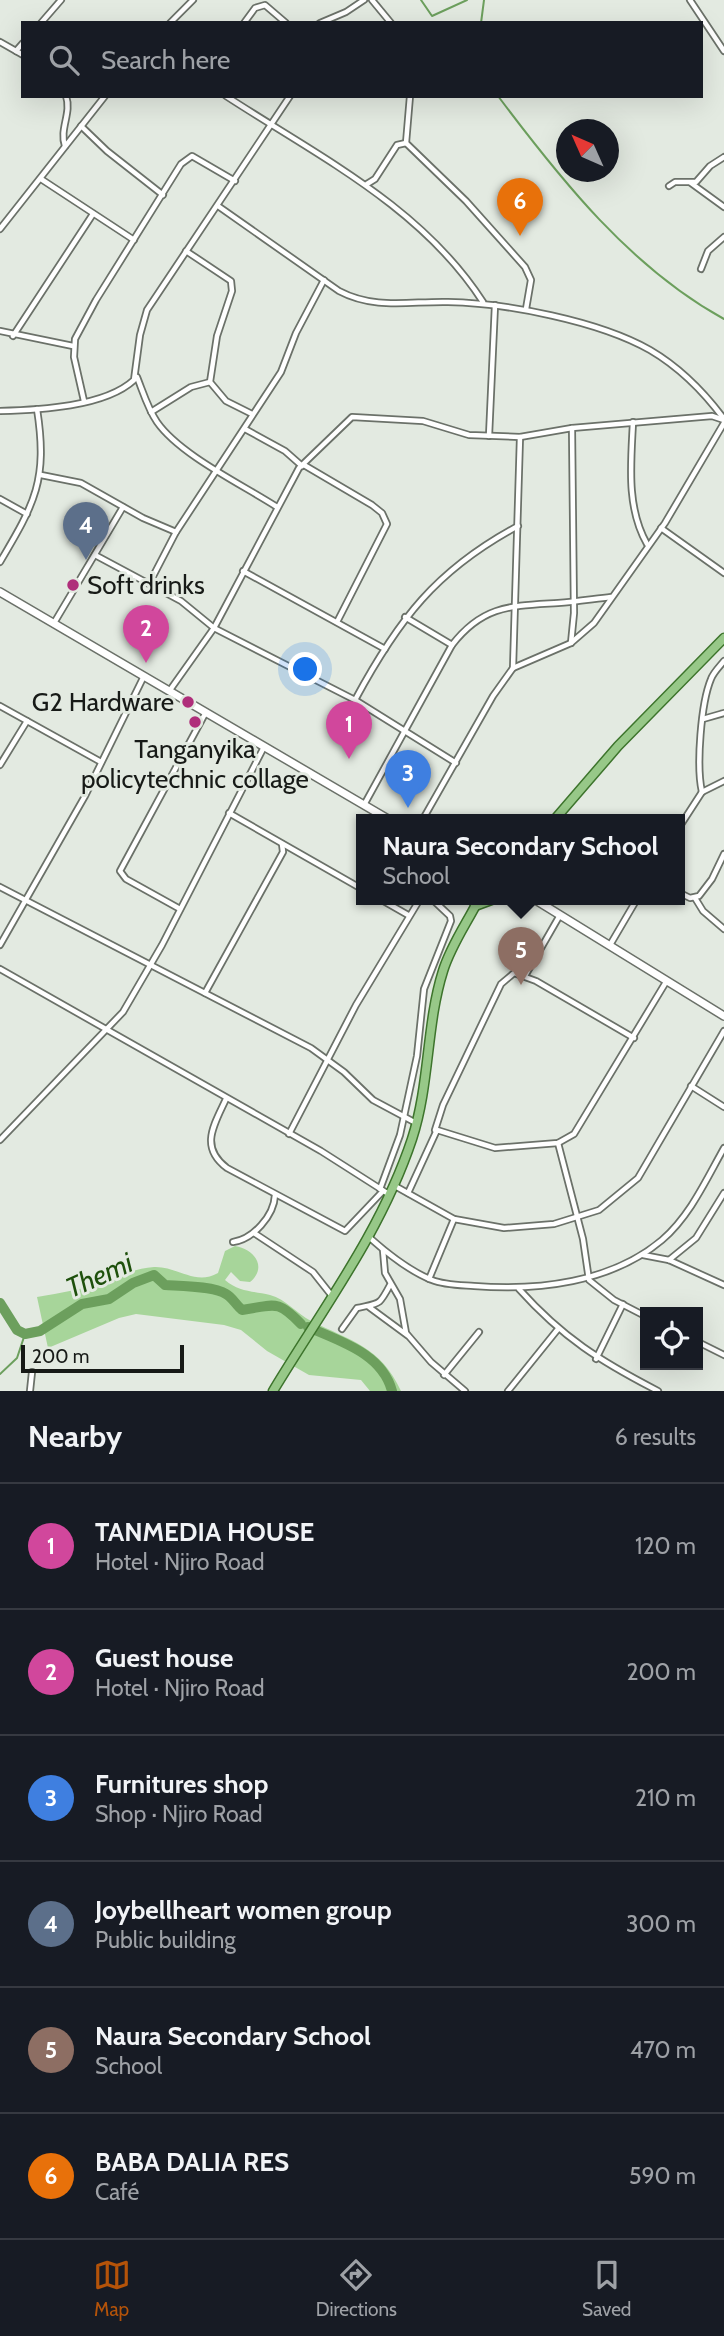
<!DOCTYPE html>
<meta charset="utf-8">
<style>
body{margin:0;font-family:Cabin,sans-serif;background:#20242c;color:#f1f3f6}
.controls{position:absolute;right:21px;bottom:21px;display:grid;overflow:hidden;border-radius:0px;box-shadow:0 7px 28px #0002}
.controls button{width:63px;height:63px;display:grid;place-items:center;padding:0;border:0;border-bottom:2px solid #363941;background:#171b24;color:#f1f3f6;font:35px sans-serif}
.compass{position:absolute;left:556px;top:119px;width:63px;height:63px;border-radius:50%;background:#171b24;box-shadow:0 7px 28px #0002;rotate:315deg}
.scale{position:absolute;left:21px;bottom:18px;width:163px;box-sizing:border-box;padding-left:7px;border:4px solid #171a17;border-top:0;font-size:19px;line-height:24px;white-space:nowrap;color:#171a17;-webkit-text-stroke:5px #e3eae1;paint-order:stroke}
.you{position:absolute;left:306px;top:670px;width:24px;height:24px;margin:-18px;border:5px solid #fff;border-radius:50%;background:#1a73e8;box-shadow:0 0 0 10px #1a73e833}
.badge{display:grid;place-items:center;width:46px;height:46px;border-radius:50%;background:#b45309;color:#fff;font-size:23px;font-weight:700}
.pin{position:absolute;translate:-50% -58px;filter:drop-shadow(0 2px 4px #0008)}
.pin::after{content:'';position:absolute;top:37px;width:24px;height:21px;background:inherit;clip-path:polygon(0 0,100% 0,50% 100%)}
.popup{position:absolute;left:356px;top:814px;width:329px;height:91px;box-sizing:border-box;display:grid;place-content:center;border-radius:0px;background:#171b24;filter:drop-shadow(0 2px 5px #0005);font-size:23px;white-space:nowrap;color:#9ea1a6}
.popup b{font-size:26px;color:#f1f3f6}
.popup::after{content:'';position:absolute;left:50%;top:100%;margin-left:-14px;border:14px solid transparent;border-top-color:#171b24}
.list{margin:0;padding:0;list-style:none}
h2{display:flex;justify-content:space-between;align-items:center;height:91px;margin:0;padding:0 28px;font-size:30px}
h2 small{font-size:23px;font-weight:400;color:#9ea1a6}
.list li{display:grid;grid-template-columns:46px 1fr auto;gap:21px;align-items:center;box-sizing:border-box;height:126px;padding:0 28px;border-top:2px solid #363941}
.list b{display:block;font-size:26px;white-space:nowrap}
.list p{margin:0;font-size:23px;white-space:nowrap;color:#9ea1a6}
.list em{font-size:23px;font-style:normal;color:#9ea1a6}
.icon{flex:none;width:38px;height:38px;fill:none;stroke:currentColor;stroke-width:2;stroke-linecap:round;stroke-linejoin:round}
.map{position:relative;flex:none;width:724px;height:1391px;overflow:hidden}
.search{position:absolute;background:#171b24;box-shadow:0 7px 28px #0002;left:21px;right:21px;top:21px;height:77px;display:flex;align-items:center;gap:18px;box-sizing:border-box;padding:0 24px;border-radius:0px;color:#9ea1a6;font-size:26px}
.sheet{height:847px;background:#171b24}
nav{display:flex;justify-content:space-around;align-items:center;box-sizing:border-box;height:98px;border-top:2px solid #363941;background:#171b24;font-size:19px;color:#9ea1a6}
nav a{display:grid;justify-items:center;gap:4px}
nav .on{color:#b45309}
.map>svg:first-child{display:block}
</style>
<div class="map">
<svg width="724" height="1391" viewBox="0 0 724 1391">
<rect width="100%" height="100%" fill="#e3eae1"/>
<path fill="#a7d59a" d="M235,1246C254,1249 268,1267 250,1282L240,1281L231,1272L225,1280C239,1292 253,1291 270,1295C286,1299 297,1314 311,1321C351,1341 381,1347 401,1391H370L361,1380L309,1375L267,1351L241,1330L224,1325L136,1314L119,1318L48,1348L37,1297C60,1293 85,1289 107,1281C123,1275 136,1268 154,1267C177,1266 195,1286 218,1273L225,1251Z"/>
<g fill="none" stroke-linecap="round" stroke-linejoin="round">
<g stroke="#6c9f5d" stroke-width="2">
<polyline points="421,0 432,16 467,0"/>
<polyline points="481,23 484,0"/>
<path d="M498,96C561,180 631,268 724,319"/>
<polyline points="0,1374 17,1358 25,1334"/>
</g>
<g stroke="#6c9f5d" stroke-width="10">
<path d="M0,1303L17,1330L25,1334L40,1331L82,1304L109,1299L133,1283L154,1275L165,1285C180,1286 214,1286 226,1294C232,1297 236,1305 242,1310C275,1305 277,1299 301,1324"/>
<path d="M308,1327C339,1341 382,1353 392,1391"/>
</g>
<g stroke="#6b7169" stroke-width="8">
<g id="street">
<polyline points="372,0 391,23"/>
<polyline points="690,0 724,51"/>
<polyline points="41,23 61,0"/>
<polyline points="170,23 193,0"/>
<polyline points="244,23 255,8 265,5 286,23"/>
<polyline points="320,23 346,12 364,0"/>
<polyline points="0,42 23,55"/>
<polyline points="16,51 23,43"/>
<path d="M226,96C318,156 422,207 483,302"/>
<polyline points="410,96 406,143 466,201 525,267 531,280 526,309"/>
<polyline points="81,126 107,151 163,195"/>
<path d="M65,146C59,129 72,113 66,96"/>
<polyline points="41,179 134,240"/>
<polyline points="691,183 724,207"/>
<polyline points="367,184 375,179 397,145 406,143"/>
<polyline points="669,186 675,182 696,182 710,166 724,157"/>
<path d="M218,206L339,291C375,310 410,301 448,302C506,303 599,321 650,350C679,367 704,392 724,419"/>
<polyline points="0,229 105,96"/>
<polyline points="186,251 231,281 232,291 217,336 210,382 226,401 252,414"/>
<polyline points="701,269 708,251 724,237"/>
<polyline points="0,331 73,346"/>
<polyline points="13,336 93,214"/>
<path d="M137,377C143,392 148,409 157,422C180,455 243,485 277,507"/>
<polyline points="84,401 74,357 75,339 96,300 181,164 192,156 235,181"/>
<path d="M0,411C38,410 105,407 134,380L140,335L147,310L290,96"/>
<polyline points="151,412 191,387 210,382"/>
<path d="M633,422C631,463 626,507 647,544"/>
<polyline points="245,429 285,451 302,466"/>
<polyline points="489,436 495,305"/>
<polyline points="304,465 372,505 382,513 387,524 337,622"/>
<polyline points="41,475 81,483 143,518 176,532"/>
<polyline points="0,499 27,514"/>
<polyline points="661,528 724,573"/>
<polyline points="95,555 181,601 214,628 355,700 456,763"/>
<path d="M0,562C35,503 48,480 37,409"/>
<polyline points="243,571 385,649"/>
<polyline points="149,584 176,532 281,372 296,333 324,280"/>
<polyline points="405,617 452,645"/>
<polyline points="54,623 123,507"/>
<polyline points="571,643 574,613 572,428"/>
<polyline points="513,668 571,643 594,623 665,523 724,423"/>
<polyline points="170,690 214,628 299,468 352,417 423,421 469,435 520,437 572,428 712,416 724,420"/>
<path d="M355,700C398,620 436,570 518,526"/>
<polyline points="0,706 101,762"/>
<polyline points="703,719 724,713"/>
<polyline points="0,765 27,721"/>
<path d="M702,792C696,766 701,703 711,679C713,673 720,666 724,661"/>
<path d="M364,805L452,645C483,605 511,606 558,603C575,602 593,599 611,597"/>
<polyline points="229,813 362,889"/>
<polyline points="423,819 493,696 513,668 520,437"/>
<polyline points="680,826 702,792 724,781"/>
<polyline points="0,887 311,1048 344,1072 373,1100 416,1123"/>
<polyline points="680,893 690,898 699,896 712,879 724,854"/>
<polyline points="695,898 703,911 724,929"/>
<polyline points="380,899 408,915"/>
<polyline points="180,909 126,879 120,871 206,712"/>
<polyline points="0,945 85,796 144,676"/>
<polyline points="610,945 637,899"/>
<polyline points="0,969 321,1151 390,1195"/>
<polyline points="525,976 560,915"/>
<polyline points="205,993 283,852 282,844"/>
<polyline points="691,1086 724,1107"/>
<path d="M226,1099C214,1125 199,1147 227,1168L345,1231L383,1191"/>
<polyline points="435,1130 443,1105 501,984 514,973 536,981 634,1038"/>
<polyline points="289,1134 356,1005 420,899"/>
<polyline points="0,1140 123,1012 162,945 264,747"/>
<polyline points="558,1143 583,1239 589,1280 614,1300 645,1316"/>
<polyline points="395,1186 454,1219 504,1228 554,1224 599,1210 638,1178 724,1031"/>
<polyline points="380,1189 400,1135 417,1056 424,989 451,921 450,916 432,899"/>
<polyline points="408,1193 437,1130 495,1148 558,1143 574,1134 666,982"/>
<polyline points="254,1233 313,1272 332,1296"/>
<path d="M370,1238C388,1254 409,1271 432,1280C444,1285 460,1285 474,1286C537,1291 611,1283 662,1240C690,1216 706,1180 724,1148"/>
<path d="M233,1242C253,1239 274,1216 275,1195"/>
<polyline points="383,1250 385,1273 400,1299 406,1333 431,1362 465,1391"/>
<polyline points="643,1255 669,1260 724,1285"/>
<polyline points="669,1260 696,1238 724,1193"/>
<polyline points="429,1279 454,1219"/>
<path d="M519,1289C563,1338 600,1361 658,1391"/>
<polyline points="369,1307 407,1335"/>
<path d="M342,1329L357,1308C380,1303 379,1306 390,1285"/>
<polyline points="698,1342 724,1355"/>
<polyline points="596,1359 623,1304"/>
<polyline points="444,1375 479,1332"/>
<polyline points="30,1391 32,1372"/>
<polyline points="508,1391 558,1329"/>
</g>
</g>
<g stroke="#6b7169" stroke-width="10">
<g id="secondary">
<polyline points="0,592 388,819"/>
<polyline points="534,899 724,1016"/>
</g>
</g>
<g stroke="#3d742c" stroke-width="11">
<g id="primary">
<polyline points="555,819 618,746 724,638"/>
<polyline points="475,906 494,899"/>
<path d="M273,1391C323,1308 381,1232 412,1139C430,1084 426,1025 443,971C451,945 467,923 479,899"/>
</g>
</g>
<use href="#street" stroke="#fff" stroke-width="4.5"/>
<use href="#secondary" stroke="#fff" stroke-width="7"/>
<use href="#primary" stroke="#97c888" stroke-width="8"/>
</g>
<g fill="#af2e7a" stroke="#e3eae1" stroke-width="2.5">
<circle cx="73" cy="585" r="7"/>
<circle cx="188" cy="702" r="7"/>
<circle cx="195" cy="722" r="7"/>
</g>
<g text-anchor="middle" stroke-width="6" stroke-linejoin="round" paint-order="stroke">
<g font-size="26" fill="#171a17" stroke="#e3eae1" text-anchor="start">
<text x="87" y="594">Soft drinks</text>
<text x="174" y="711" text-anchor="end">G2 Hardware</text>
<text x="195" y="758" text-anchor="middle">Tanganyika<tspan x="195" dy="30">policytechnic collage</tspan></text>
</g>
<g font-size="28" font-style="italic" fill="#1e500c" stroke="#e3eae1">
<text transform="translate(99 1275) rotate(-24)" y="10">Themi</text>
</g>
</g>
</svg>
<div class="controls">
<button><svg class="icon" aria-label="locate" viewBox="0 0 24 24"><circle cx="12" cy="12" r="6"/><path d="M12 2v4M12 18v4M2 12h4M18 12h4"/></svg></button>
</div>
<svg class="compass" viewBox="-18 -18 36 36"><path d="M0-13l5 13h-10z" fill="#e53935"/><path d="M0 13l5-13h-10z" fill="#9ea1a6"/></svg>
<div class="scale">200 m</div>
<div class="you"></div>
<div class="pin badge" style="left:349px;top:759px;background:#d1479c">1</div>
<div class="pin badge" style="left:146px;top:663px;background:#d1479c">2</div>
<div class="pin badge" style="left:408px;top:808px;background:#3f7fe0">3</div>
<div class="pin badge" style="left:86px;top:560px;background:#5c6f8a">4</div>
<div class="pin badge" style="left:521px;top:985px;background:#8d6e63">5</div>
<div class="popup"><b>Naura Secondary School</b>School</div>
<div class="pin badge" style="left:520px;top:236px;background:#e8710a">6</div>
<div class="search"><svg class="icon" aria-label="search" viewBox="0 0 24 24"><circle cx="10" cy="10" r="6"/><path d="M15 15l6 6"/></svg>Search here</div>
</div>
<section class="sheet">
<h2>Nearby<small>6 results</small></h2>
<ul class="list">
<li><span class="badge" style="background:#d1479c">1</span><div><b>TANMEDIA HOUSE</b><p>Hotel · Njiro Road</p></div><em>120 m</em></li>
<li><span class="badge" style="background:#d1479c">2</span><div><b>Guest house</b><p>Hotel · Njiro Road</p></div><em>200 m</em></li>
<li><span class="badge" style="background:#3f7fe0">3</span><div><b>Furnitures shop</b><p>Shop · Njiro Road</p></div><em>210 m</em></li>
<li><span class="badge" style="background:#5c6f8a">4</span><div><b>Joybellheart women group</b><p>Public building</p></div><em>300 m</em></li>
<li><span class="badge" style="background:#8d6e63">5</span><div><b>Naura Secondary School</b><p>School</p></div><em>470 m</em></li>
<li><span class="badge" style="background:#e8710a">6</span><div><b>BABA DALIA RES</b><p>Café</p></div><em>590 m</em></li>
</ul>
</section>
<nav>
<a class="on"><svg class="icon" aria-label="map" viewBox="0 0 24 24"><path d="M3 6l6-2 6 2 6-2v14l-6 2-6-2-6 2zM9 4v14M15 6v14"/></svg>Map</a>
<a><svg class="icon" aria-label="directions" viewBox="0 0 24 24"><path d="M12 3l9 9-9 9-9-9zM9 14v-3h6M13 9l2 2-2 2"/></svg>Directions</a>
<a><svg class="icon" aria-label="saved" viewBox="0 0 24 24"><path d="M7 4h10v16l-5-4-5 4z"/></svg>Saved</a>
</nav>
